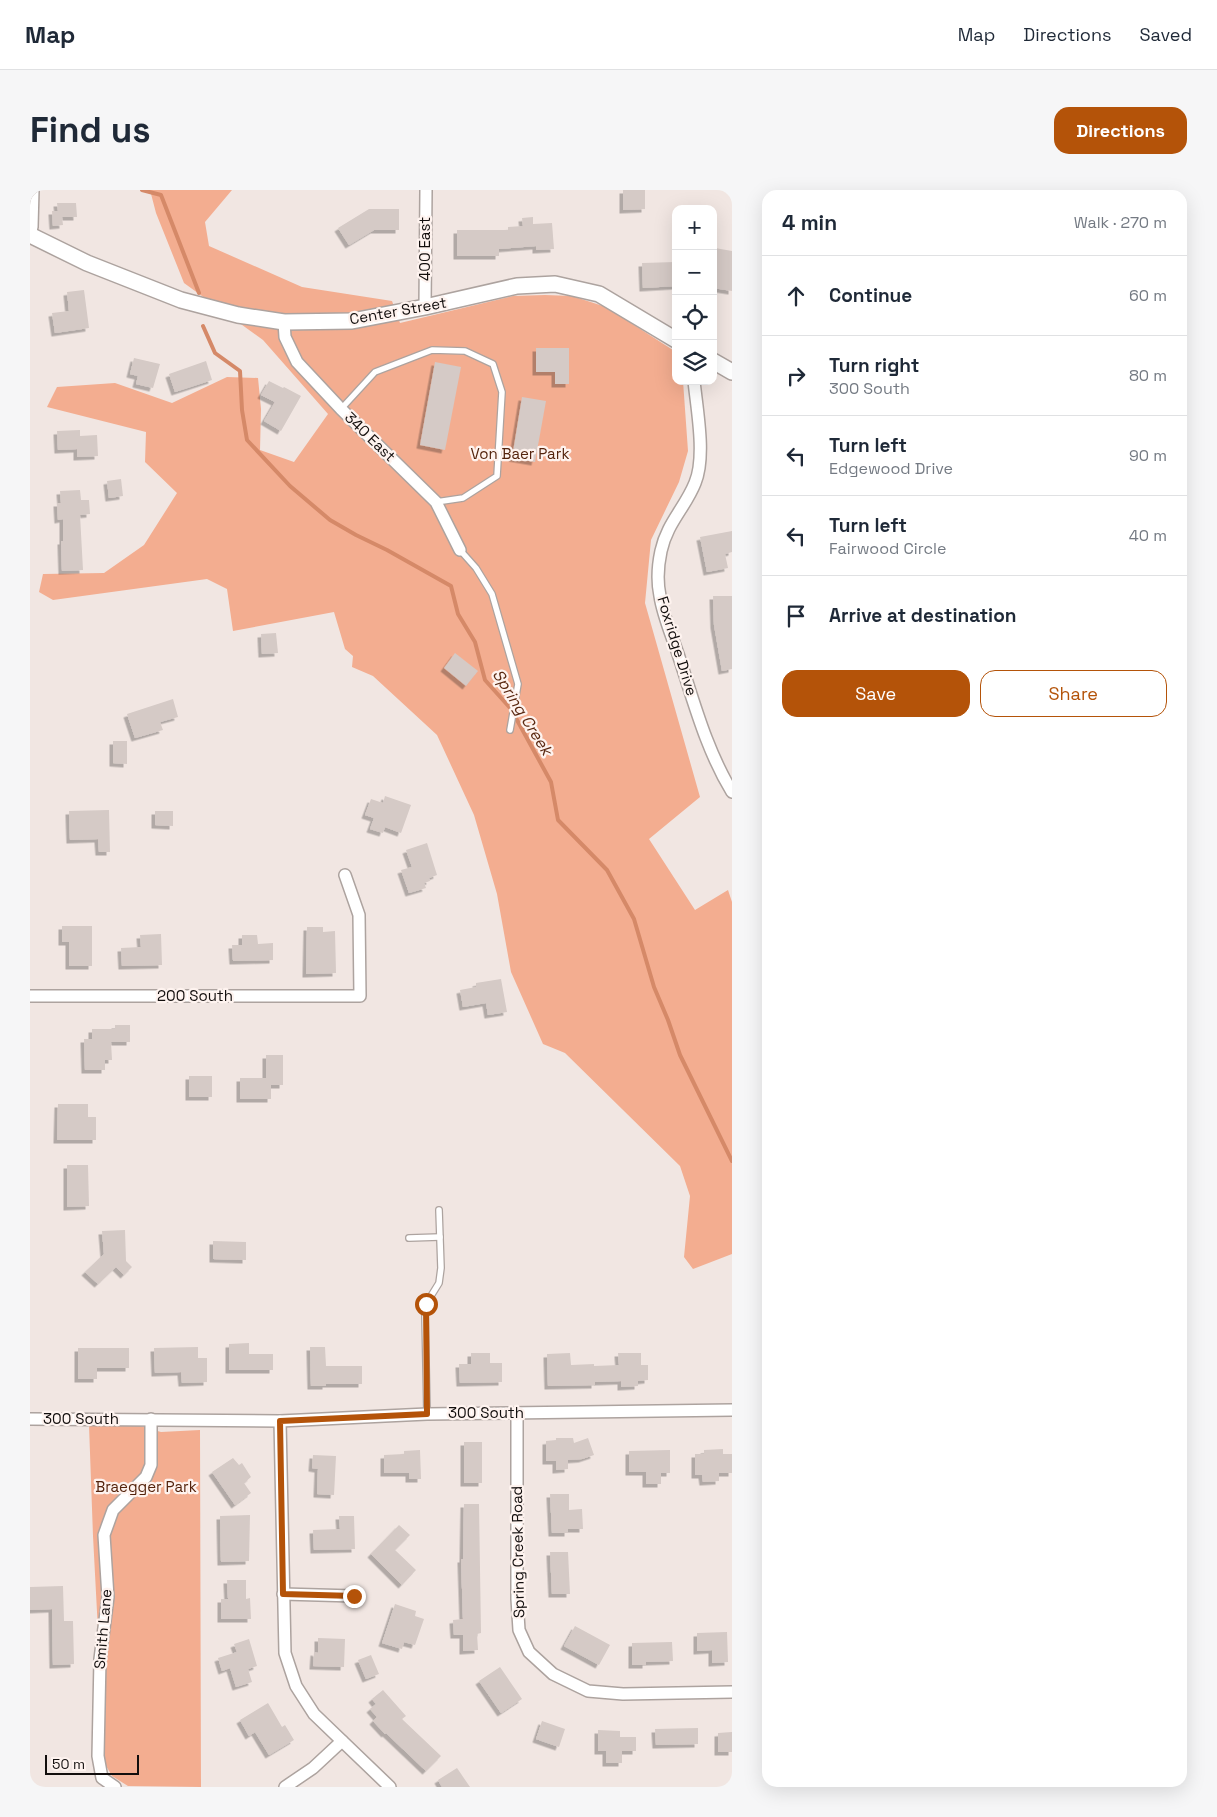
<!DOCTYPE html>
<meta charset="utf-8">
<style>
body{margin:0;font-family:"Space Grotesk",sans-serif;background:#f6f6f7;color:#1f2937}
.controls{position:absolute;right:15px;top:15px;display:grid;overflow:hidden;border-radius:10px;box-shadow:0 5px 20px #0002}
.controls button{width:45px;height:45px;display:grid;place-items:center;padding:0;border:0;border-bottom:1px solid #e0e1e3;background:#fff;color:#1f2937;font:25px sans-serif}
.scale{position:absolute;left:15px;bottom:12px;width:94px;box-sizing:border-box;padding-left:5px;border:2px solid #120e0d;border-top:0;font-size:14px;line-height:18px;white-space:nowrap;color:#120e0d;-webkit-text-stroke:4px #fef3ef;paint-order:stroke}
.stop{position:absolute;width:15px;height:15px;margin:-11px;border:4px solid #b45309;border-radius:50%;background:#fff}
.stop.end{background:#b45309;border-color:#fff;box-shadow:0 1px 5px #0008}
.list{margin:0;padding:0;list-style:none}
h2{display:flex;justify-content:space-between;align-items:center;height:65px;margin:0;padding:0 20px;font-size:21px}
h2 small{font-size:16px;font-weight:400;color:#747a83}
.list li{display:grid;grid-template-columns:32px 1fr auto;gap:15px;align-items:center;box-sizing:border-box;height:80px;padding:0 20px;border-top:1px solid #e0e1e3}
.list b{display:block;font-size:19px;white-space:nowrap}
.list p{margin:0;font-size:16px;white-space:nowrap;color:#747a83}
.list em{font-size:16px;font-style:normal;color:#747a83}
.actions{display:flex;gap:10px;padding:15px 20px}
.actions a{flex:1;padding:11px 0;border:1px solid #b45309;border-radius:15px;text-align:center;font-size:18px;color:#b45309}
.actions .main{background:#b45309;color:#fff}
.icon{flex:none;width:28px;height:28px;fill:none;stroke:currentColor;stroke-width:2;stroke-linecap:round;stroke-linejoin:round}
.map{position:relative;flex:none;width:702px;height:1597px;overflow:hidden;border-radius:15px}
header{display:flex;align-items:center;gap:30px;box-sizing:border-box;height:70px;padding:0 25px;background:#fff;border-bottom:1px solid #e0e1e3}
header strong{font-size:24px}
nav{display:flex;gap:28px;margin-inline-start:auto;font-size:18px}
.intro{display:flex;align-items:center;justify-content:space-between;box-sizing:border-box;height:120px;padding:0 30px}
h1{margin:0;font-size:35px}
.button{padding:12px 22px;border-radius:15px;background:#b45309;color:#fff;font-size:18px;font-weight:700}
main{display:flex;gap:30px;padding:0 30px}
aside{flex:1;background:#fff;border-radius:15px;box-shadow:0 5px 20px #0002}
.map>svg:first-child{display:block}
</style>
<header>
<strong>Map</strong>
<nav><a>Map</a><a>Directions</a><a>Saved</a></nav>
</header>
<div class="intro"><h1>Find us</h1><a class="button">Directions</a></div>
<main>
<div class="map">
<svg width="702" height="1597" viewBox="0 0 702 1597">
<defs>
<filter id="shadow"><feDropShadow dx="-3.5" dy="3.5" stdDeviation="0" flood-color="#0004"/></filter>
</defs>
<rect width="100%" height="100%" fill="#f1e6e2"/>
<g fill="#f3ad90">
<polygon points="120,0 202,0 175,32 179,56 272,97 362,111 370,133 483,106 515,105 542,106 576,117 646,162 646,191 653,191 658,261 649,292 621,350 615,413 670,607 619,649 665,720 698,700 702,712 702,1064 663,1079 654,1067 660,1006 650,976 535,863 513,854 481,782 467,704 444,625 407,545 343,486 322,477 323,466 315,459 304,422 203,441 197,399 177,389 23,410 9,402 13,384 74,383 114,355 147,303 115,272 116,242 17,217 27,197 85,193 142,213 197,187 228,188 231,219 230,260 264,272 298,224 233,150 154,93 126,23"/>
<polygon points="59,1235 110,1236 131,1242 170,1240 171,1597 98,1596 82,1586 75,1574 63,1346"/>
</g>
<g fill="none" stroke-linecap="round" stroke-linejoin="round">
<g stroke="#d58968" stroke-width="4">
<polyline points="112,0 131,5 169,103"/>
<polyline points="173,136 185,163 210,181 212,220 217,250 260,296 300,330 326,345 357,360 421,396 428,424 445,452 455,490 481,519 521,592 528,630 577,680 604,729 624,797 638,830 650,865 702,971"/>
</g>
</g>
<g fill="#d5cac6" filter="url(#shadow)">
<polygon points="593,0 615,0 615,19 593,20"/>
<polygon points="27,13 46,13 47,27 32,27 33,35 23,36 22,21 28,21"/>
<polygon points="339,19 369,19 369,40 344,40 319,55 308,38"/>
<polygon points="503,27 503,34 522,33 524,59 506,60 506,56 469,59 469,66 427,66 427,40 478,40 478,37 493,36 492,28"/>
<polygon points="685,58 702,61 702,101 683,98 683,68"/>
<polygon points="646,72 646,96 613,98 612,73"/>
<polygon points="54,100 59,138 25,143 22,123 39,121 37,102"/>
<polygon points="506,158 539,158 539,194 525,194 525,182 506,182"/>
<polygon points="104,168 130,174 123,198 106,194 108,186 100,184"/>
<polygon points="176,171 182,190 145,202 139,184"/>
<polygon points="405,172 431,177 415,260 390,255"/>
<polygon points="239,191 253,198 254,197 271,206 251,241 234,231 245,212 231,205"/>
<polygon points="492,207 516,211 505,272 482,268"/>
<polygon points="50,240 50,246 67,245 68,266 47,267 47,259 28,260 27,241"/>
<polygon points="91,289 93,306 79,308 77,291"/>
<polygon points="50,300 51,310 59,310 60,324 50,325 53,380 32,381 31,351 33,351 33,329 28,330 27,313 31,313 30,301"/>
<polygon points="702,341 702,362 695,364 698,378 677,382 670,347"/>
<polygon points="683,406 702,406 702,479 692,481 684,435"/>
<polygon points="246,443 248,463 232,464 231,444"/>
<polygon points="425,463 448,481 436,496 414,478"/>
<polygon points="143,509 148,527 130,532 133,540 105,548 97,524"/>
<polygon points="83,551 97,551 97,574 83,573"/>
<polygon points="355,606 381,615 371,643 355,637 353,643 340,639 344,628 335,625 341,609 353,613"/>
<polygon points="79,620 80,662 69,662 68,649 40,650 39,621"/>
<polygon points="125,621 143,621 143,636 125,635"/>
<polygon points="397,653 407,685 399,688 400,691 394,693 396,698 379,703 371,680 382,677 376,660"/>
<polygon points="32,736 62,736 62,776 39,776 39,752 32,752"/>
<polygon points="277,737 293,737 293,742 305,741 306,783 276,784"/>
<polygon points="131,744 132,775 92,776 91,758 111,757 110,745"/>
<polygon points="212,745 227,745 228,754 243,753 243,770 203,771 202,755 212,755"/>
<polygon points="471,789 477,822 458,825 456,813 433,817 430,800 446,797 446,793"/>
<polygon points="85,835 100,835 100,852 81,852 82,870 75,870 75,880 55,880 54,849 62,849 62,839 85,839"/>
<polygon points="236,865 253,865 253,895 241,895 241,909 210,909 210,888 236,888"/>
<rect x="159" y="886" width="23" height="21"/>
<polygon points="28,914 58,914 58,927 66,927 66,950 27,950"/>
<polygon points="37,975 58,975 59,1016 37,1017"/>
<polygon points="95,1040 96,1071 102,1077 94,1085 86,1077 68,1094 55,1082 74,1064 72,1041"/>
<polygon points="183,1051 216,1052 216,1070 183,1069"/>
<polygon points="219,1153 219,1164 243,1164 243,1180 199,1180 199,1154"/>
<polygon points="168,1157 168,1168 177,1168 177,1192 152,1193 151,1182 125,1183 124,1158"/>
<polygon points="280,1157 295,1157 296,1176 332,1176 332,1194 296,1194 296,1196 281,1196"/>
<polygon points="48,1158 99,1158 99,1178 67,1178 67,1189 48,1189"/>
<polygon points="441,1163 460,1163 460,1173 472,1173 472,1192 430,1193 429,1174 441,1174"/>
<polygon points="540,1163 541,1175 564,1174 564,1176 589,1175 588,1163 611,1163 611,1175 618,1175 618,1190 608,1191 608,1196 591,1197 591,1191 565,1192 565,1195 518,1196 517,1164"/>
<polygon points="526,1248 543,1248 544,1253 558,1248 564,1265 552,1269 538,1270 538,1279 526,1280 526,1271 516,1271 516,1251 526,1250"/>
<rect x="434" y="1252" width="18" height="41"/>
<polygon points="693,1259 693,1264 702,1264 702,1283 689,1283 689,1291 673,1292 672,1285 665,1285 665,1264 674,1264 674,1260"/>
<polygon points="390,1260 391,1289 379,1289 379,1283 354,1283 354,1265 374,1264 374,1261"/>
<polygon points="640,1260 640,1283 631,1283 631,1294 616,1294 616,1282 599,1282 599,1261"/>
<polygon points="283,1265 306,1266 304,1305 287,1304 288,1279 282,1278"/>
<polygon points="203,1268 209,1275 212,1273 221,1287 214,1293 221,1303 205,1315 182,1282"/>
<polygon points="520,1304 539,1304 539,1320 552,1319 553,1339 538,1339 538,1343 522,1343"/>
<polygon points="434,1314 449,1314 451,1443 447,1444 448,1460 433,1461 433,1445 424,1445 423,1430 433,1429 431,1369 433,1369"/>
<polygon points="220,1325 219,1371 191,1372 190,1326"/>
<polygon points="309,1326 324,1326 325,1359 284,1360 283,1340 310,1339"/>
<polygon points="369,1335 380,1345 365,1360 386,1380 372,1395 341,1364"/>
<polygon points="520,1362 538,1362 540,1404 522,1404"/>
<polygon points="197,1390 216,1390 216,1409 220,1408 221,1429 191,1429 191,1409 198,1409"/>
<polygon points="33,1396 34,1431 43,1431 44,1474 23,1475 22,1419 0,1420 0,1397"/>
<polygon points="365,1414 386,1421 385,1426 394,1429 385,1455 374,1452 372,1459 352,1453"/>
<polygon points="545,1436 580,1455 569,1475 534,1456"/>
<polygon points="697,1442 698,1472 682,1473 682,1460 667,1461 667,1443"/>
<polygon points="288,1448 315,1449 314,1477 283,1476 284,1462 288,1463"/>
<polygon points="219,1449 227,1476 218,1479 222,1492 206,1497 200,1478 192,1481 188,1468 207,1462 204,1454"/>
<polygon points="642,1452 643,1471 616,1472 616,1475 602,1475 602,1453"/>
<polygon points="341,1465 349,1484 336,1489 328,1470"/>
<polygon points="470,1477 492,1509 471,1523 449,1491"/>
<polygon points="353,1500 376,1526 372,1529 411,1566 396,1581 356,1543 355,1544 343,1531 347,1527 340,1519 346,1514 342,1509"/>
<polygon points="238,1513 252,1537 255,1535 264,1550 239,1565 225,1542 219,1546 210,1530"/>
<polygon points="512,1531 535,1539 529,1557 506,1549"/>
<polygon points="668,1538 668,1554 626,1555 625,1539"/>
<polygon points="568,1540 590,1541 590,1547 606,1547 606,1561 592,1561 592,1573 576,1573 576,1561 568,1561"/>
<polygon points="702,1542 702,1562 688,1562 688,1543"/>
<polygon points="427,1578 440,1597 412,1597 408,1590"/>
</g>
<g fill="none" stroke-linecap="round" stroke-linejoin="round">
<g stroke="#ada39f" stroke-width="8">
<g id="lane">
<polyline points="311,219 345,182 402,160 435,161 463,174 472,202 467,286 433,308 406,312"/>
<polyline points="430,360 446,378 462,404 488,494 480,540"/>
<polyline points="379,1048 410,1047"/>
<polyline points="397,1224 395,1125 396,1114 409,1093 411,1078 409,1020"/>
</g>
</g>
<g stroke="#ada39f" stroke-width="14">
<g id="street">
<polyline points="395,117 396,0"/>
<polyline points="254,132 255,147 267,172 311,219 406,312 430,360"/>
<path d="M664,191C667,220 676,267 665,293C655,318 637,333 631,361C628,375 627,392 630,406C633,426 642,446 648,464C664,512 676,559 702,602"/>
<polyline points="0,806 330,806 329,725 315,685"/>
<polyline points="487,1223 487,1409 489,1440 499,1462 523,1484 558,1501 593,1504 702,1502"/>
<polyline points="0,1229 250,1231 397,1224 702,1220"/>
<polyline points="250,1231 255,1463 266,1496 284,1524 360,1597"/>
<polyline points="253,1404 324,1406"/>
<polyline points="85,1597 72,1588 68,1566 70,1469 78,1407 74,1345 83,1320 116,1287 121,1275 121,1229"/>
<polyline points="255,1597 283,1578 312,1551"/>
</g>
</g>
<g stroke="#ada39f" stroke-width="18">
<g id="secondary">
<polyline points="0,37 1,0"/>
<polyline points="0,45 57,73 151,110 208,125 254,132 322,131 395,117 487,96 525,94 569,104 646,150"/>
<polyline points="683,171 702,182"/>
</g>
</g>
<use href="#lane" stroke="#fff" stroke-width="5.5"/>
<use href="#street" stroke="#fff" stroke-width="11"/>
<use href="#secondary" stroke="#fff" stroke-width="15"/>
</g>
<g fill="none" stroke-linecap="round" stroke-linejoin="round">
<polyline stroke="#b45309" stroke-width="6" points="324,1406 253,1404 250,1231 397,1224 396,1114"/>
</g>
<g text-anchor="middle" stroke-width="4.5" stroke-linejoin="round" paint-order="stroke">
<g font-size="15" fill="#120e0d" stroke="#fef3ef">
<text transform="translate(395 59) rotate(-90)" y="5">400 East</text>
<text transform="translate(368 121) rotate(-10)" y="5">Center Street</text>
<text transform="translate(340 247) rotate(44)" y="5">340 East</text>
<text transform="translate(647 456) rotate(73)" y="5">Foxridge Drive</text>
<text x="165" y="811">200 South</text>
<text x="456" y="1228">300 South</text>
<text x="51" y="1234">300 South</text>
<text transform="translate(488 1362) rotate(-91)" y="5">Spring Creek Road</text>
<text transform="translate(73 1439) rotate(-85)" y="5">Smith Lane</text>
</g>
<g font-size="15" fill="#54230c" stroke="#fef3ef">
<text x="490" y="269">Von Baer Park</text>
<text x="116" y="1302">Braegger Park</text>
</g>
<g font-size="16" font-style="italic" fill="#5a2811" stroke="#fef3ef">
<text transform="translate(493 522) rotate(58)" y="6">Spring Creek</text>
</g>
</g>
</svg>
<div class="controls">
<button>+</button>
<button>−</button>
<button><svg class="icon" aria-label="locate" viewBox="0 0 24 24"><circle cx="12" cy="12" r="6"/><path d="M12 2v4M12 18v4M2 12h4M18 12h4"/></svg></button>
<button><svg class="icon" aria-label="layers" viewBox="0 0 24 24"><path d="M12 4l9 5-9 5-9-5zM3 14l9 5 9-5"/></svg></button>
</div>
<div class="scale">50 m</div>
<div class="stop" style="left:396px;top:1114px"></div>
<div class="stop end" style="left:324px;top:1406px"></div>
</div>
<aside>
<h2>4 min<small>Walk · 270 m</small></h2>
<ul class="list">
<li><svg class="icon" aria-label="ahead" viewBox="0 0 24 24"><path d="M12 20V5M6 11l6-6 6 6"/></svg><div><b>Continue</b></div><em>60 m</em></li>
<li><svg class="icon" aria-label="right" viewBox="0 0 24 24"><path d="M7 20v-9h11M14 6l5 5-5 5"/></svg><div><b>Turn right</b><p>300 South</p></div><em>80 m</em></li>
<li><svg class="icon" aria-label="left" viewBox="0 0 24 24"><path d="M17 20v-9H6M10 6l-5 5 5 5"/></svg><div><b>Turn left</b><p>Edgewood Drive</p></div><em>90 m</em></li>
<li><svg class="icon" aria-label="left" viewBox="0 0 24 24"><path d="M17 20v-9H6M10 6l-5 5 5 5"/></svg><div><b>Turn left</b><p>Fairwood Circle</p></div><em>40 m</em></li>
<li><svg class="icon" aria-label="arrive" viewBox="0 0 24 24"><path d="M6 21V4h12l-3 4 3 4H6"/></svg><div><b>Arrive at destination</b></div></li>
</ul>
<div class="actions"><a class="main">Save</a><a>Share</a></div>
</aside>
</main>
